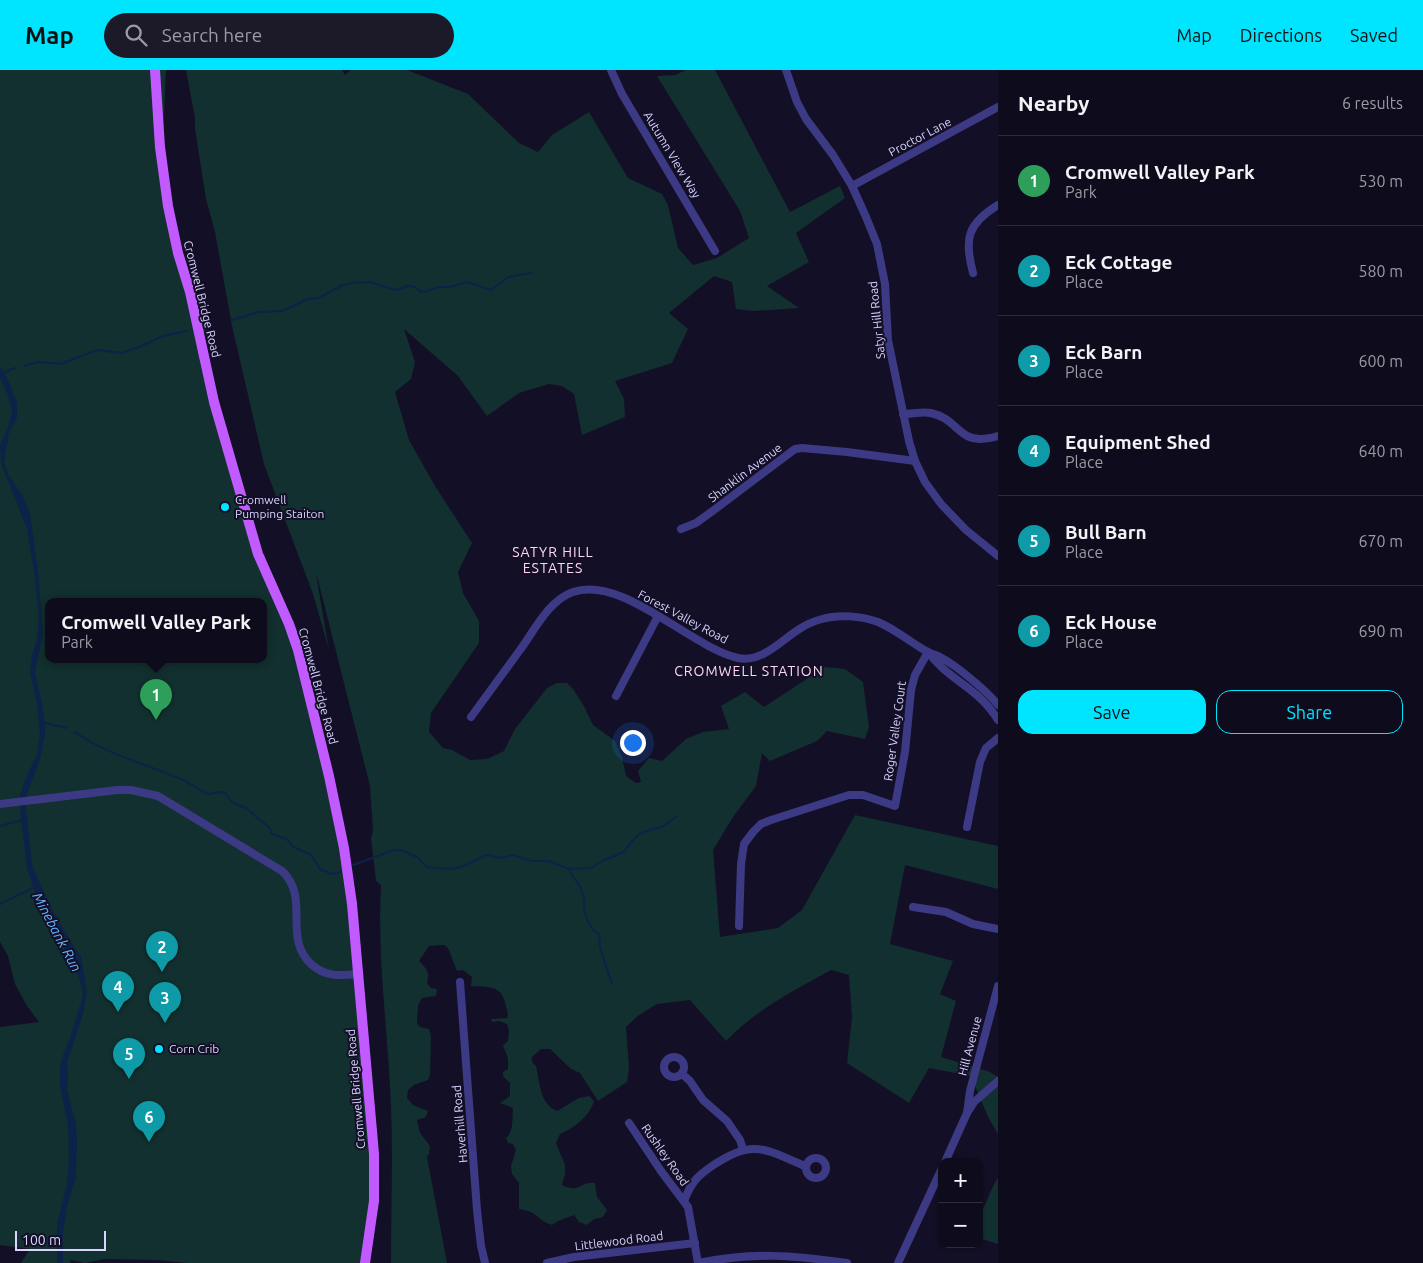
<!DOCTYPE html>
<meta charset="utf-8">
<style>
body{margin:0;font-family:Ubuntu,sans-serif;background:#1c1929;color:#f1f3f6}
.controls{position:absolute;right:15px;bottom:15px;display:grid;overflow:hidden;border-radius:10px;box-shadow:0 1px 4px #0004}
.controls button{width:45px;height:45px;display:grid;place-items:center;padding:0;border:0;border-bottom:1px solid #2e2b3b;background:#0e0b1c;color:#f1f3f6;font:25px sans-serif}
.scale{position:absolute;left:15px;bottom:12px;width:91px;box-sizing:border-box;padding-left:5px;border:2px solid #d9d4ff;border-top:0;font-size:14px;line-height:18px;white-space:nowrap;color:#d9d4ff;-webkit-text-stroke:4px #130f26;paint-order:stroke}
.you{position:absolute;left:632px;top:672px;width:18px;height:18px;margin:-12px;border:4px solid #fff;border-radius:50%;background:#1a73e8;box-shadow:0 0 0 8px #1a73e833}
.badge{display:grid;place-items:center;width:32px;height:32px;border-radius:50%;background:#00e5ff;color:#fff;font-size:16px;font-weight:700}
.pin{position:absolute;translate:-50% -41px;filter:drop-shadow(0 1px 2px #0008)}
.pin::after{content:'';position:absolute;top:26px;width:18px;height:15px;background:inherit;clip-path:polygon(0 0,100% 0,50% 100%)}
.popup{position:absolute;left:45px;top:528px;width:222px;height:65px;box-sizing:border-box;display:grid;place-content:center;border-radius:10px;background:#0e0b1c;filter:drop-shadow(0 1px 4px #0005);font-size:16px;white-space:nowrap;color:#9b9ba3}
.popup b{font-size:19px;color:#f1f3f6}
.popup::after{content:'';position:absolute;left:50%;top:100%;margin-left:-10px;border:10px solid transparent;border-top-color:#0e0b1c}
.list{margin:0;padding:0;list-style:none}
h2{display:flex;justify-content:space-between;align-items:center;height:65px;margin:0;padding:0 20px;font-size:21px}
h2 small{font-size:16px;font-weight:400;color:#9b9ba3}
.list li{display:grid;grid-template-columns:32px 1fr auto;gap:15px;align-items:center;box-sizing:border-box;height:90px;padding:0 20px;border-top:1px solid #2e2b3b}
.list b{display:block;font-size:19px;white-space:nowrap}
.list p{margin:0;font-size:16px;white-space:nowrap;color:#9b9ba3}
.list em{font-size:16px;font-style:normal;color:#9b9ba3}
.actions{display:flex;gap:10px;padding:15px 20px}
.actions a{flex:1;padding:11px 0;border:1px solid #00e5ff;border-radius:15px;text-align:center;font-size:18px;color:#00e5ff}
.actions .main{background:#00e5ff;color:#111}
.icon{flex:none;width:28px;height:28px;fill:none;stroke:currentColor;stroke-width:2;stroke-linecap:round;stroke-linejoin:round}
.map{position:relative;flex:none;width:998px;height:1193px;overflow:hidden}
header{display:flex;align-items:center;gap:30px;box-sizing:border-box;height:70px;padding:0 25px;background:#00e5ff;color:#111}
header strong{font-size:24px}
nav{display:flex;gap:28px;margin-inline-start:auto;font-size:18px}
.search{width:350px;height:45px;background:#1c1929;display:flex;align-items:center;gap:12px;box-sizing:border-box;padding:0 18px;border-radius:28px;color:#9b9ba3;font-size:19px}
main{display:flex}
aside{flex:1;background:#0e0b1c}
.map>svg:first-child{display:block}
</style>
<header>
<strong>Map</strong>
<div class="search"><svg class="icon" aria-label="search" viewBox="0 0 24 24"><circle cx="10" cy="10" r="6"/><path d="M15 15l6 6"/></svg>Search here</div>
<nav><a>Map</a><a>Directions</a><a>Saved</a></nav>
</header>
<main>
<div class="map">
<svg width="998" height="1193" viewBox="0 0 998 1193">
<rect width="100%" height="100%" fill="#130f26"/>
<g fill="#12302f" fill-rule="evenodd">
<path d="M0,0H166L163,67L172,155L196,219L209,261L195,263L215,353L293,573L326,707L342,791L347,828L371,1085V1120L361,1193H187L159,1190L104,1189L85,1193L71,1190L70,1193H21L30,1179L0,1175V957L39,952L27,936L15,914L8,886L0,872ZM48,531H264V589H48Z"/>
<path d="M186,0H342L345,5L351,0H407L468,24L519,73L538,82L552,65L589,42L628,108L662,124L668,135L678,178L693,195L717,188L749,168L740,141L657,6L675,5L686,0H715L790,142L840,116L845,128L796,163L809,192L767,216L799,238L753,241L736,239L732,212L714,206L669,243L688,259L672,293L615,311L624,329L625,347L582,365L574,324L562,316L549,314L519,323L487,346L458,306L404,259L415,292L411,309L395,322L409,370L435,416L472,473L458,502L463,523L479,551V573L431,643L429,662L443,678L452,680L470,690L487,689L504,681L515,659L547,618L557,613H567L573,619L584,636L593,655L615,671L622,687L626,706L636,713L641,712L638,701L649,688L662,691L686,669L703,662L729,659L721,636L745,622L764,637L825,597L845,599L863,612L869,657L865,669L827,661L817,671L770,691L762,683L756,716L733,747L713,780L720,867L778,858L802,840L855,745L998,776V819L905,795L890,874L953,891L940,924L956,931L941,987L990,1002L998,1007V1064L988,1047L971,1006L929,998L909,1033L847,993L852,947L849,905L831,900C793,921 757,939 726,971L690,930L657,934L639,945L626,957L629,998L627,1012L598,1031L580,1003L571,999L550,979H541L532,987V992L536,996C540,1012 539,1033 557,1041L579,1028L589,1026L594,1031C590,1046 574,1058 560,1064L556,1073L565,1095V1104L562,1115C580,1124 580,1111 595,1113L597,1127L607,1140L603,1147L594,1149L587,1155L579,1152L574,1145L558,1151L552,1155C543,1152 541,1149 534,1144C530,1141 524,1140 519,1139V1113L512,1104L511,1096L516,1080L513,1074L508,1073L506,1068C514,1061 512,1048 513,1038L500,1033L510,1026V1013L503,1006V1002L508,999V989L503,975L508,971L509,960L507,954L499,951L492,952L491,949L507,948L508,945C503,917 498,917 471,916L472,907L463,900L457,901L448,878L444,875L429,876L419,891C427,899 430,902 427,913L431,918L437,919L436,926L422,928L418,936L417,953L420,957L429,959L431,967L430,1005L428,1010L414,1015L408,1020L407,1028L413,1035L428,1041L426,1047L417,1050L420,1063L430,1076L429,1084L427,1087L447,1193H391C391,1141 393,1088 391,1036C388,962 377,889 381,815L376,811L371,768L373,761L370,716L318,510L316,504L329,580L313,524L264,394L232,256L215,162L206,129L195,59V48Z"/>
<polygon points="998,1108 998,1174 979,1168 979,1148 995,1112"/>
</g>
<polygon fill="#0c2248" points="0,297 8,310 17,333 17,348 9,362 4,393 8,404 23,426 30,444 38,500 43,563 35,602 42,634 45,653 45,665 40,689 25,730 32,794 37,807 52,839 75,879 81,886 87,922 83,944 67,993 68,1005 67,1020 76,1054 77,1073 76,1107 68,1132 63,1162 63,1193 57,1193 57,1154 67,1114 69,1087 68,1055 60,1015 60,997 64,982 70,969 79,937 82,931 83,920 75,897 37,829 27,798 19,730 24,712 37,684 40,665 37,635 30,602 32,585 37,569 39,549 35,507 27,459 1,393 0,375 9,354 12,340 7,323 0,308"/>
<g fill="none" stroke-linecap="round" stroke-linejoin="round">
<g stroke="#0c2248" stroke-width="2">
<polyline points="232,250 259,242 282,241 308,229 319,228 341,216 352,213 370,212 396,220 408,216 415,217 421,222 428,221 438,217 450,217 467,212 491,220 508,207 531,203"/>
<polyline points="24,296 38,292 61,294 97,280 122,283 139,277 163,266 187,261"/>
<polyline points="3,303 15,298"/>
<polyline points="45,653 67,658"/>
<path d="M75,662C108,685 141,692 178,708C188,712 198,719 208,724L221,722L226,724L233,733L246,738L265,754L270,758L271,763L288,770L292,776L311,785L320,799L332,804L341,802"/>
<polyline points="0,756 22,750"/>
<polyline points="353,795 394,780 401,780 417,787 427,797 433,798 451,799 461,797 486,785 501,788 513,785 532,791 549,791 569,799 591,798 604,790 622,783 638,765 644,762 664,756 677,746"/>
<path d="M569,799C573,808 581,815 583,825C585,829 584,833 584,837C585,847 590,859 599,864L600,878L612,914"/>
<polyline points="0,834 33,818"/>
</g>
<g stroke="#3d3a85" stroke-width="8">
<polyline points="611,0 622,24 715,181"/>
<polyline points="786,0 797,32 806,49 833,85 852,116 866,147 877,174 885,214 888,270 909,371 915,391 925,412 941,434 966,460 998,486"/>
<polyline points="852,116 998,37"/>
<path d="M973,203C964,169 967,154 998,135"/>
<path d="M903,344C912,344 923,341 931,343C962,350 957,378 998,366"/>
<polyline points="681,459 696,453 714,440 795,379 802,378 847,382 915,391"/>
<path d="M928,582C948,610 979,618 998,650"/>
<polyline points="616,626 658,546"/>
<path d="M471,647C487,625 504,602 520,580C534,561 549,530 573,522C623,505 690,577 738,588C763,593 782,569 801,558C807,554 815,551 822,549C838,544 862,546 878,552C895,559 910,572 926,581C931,584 936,585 940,587C956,595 987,621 998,635"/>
<path d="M0,734L117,720H131L158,726L282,801C311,828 282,867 311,894C325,907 340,906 358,904"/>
<polyline points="967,757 980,692 986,678 998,668"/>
<polyline points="913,837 946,842 973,854 998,859"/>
<polyline points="739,856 741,794 744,774 753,762 761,754 771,750 849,725 863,725 895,736 905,682 911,620 915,605 928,582"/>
<polyline points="460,912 477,1140 481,1176 485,1193"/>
<circle cx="674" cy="997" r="10"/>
<polyline points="682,1004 690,1011 703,1030 727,1051 740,1070 743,1079"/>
<polyline points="967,1043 970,1021 998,916"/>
<polyline points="629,1053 661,1101 688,1137 698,1193"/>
<circle cx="816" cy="1098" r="10"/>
<polyline points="945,1092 967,1043 974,1032 998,1011"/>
<path d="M684,1131C691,1113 696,1107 712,1096C753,1068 764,1079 805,1096"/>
<polyline points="547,1193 574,1187 695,1173"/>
<path d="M698,1193C754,1182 792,1185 847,1193"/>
<polyline points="898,1193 942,1098"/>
</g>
<polyline stroke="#c25bff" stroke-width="10" points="155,0 160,77 168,136 178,183 190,222 214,332 258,484 289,554 298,580 329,706 344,778 352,834 374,1084 374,1131 365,1193"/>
</g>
<g fill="#00e5ff" stroke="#130f26" stroke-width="2">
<circle cx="225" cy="437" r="5"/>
<circle cx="159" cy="979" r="5"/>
</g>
<g text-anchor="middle" stroke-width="4" stroke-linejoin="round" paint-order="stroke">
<g font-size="12" fill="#d9d4ff" stroke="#130f26">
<text transform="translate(920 67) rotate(-28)" y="4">Proctor Lane</text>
<text transform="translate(672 85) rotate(59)" y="4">Autumn View Way</text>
<text transform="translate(202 229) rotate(76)" y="4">Cromwell Bridge Road</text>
<text transform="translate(877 250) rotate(-96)" y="4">Satyr Hill Road</text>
<text transform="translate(745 403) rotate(-37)" y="4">Shanklin Avenue</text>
<text transform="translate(683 547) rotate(28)" y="4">Forest Valley Road</text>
<text transform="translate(318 616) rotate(75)" y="4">Cromwell Bridge Road</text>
<text transform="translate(895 661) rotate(-82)" y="4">Roger Valley Court</text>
<text transform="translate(970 976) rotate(-75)" y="4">Hill Avenue</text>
<text transform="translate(356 1019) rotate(-95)" y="4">Cromwell Bridge Road</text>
<text transform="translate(460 1054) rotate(-95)" y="4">Haverhill Road</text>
<text transform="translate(665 1085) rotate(55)" y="4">Rushley Road</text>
<text transform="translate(619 1171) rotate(-7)" y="4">Littlewood Road</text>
</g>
<g font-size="12" fill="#d9d4ff" stroke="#130f26" text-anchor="start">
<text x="235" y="434">Cromwell<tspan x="235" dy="14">Pumping Staiton</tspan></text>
<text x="169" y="983">Corn Crib</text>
</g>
<g font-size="14" letter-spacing="1" fill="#ffd6f0" stroke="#130f26">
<text x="553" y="487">SATYR HILL<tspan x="553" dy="16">ESTATES</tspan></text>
<text x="749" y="606">CROMWELL STATION</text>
</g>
<g font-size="14" font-style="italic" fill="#62b6ff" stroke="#130f26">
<text transform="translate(57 862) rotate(62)" y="5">Minebank Run</text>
</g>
</g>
</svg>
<div class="controls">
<button>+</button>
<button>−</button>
</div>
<div class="scale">100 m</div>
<div class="you"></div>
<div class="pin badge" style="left:156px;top:650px;background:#2e9e5b">1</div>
<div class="popup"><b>Cromwell Valley Park</b>Park</div>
<div class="pin badge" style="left:162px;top:902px;background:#0f9aa8">2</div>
<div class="pin badge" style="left:165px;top:953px;background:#0f9aa8">3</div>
<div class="pin badge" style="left:118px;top:942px;background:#0f9aa8">4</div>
<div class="pin badge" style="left:129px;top:1009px;background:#0f9aa8">5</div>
<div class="pin badge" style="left:149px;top:1072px;background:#0f9aa8">6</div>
</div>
<aside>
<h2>Nearby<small>6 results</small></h2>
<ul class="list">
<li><span class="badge" style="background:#2e9e5b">1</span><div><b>Cromwell Valley Park</b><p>Park</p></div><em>530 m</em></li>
<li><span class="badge" style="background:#0f9aa8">2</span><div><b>Eck Cottage</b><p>Place</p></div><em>580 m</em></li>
<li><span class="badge" style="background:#0f9aa8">3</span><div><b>Eck Barn</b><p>Place</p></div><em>600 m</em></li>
<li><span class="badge" style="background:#0f9aa8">4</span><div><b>Equipment Shed</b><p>Place</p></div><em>640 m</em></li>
<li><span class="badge" style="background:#0f9aa8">5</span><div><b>Bull Barn</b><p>Place</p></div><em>670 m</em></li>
<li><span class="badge" style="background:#0f9aa8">6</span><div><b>Eck House</b><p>Place</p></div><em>690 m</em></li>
</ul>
<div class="actions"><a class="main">Save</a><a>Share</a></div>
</aside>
</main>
